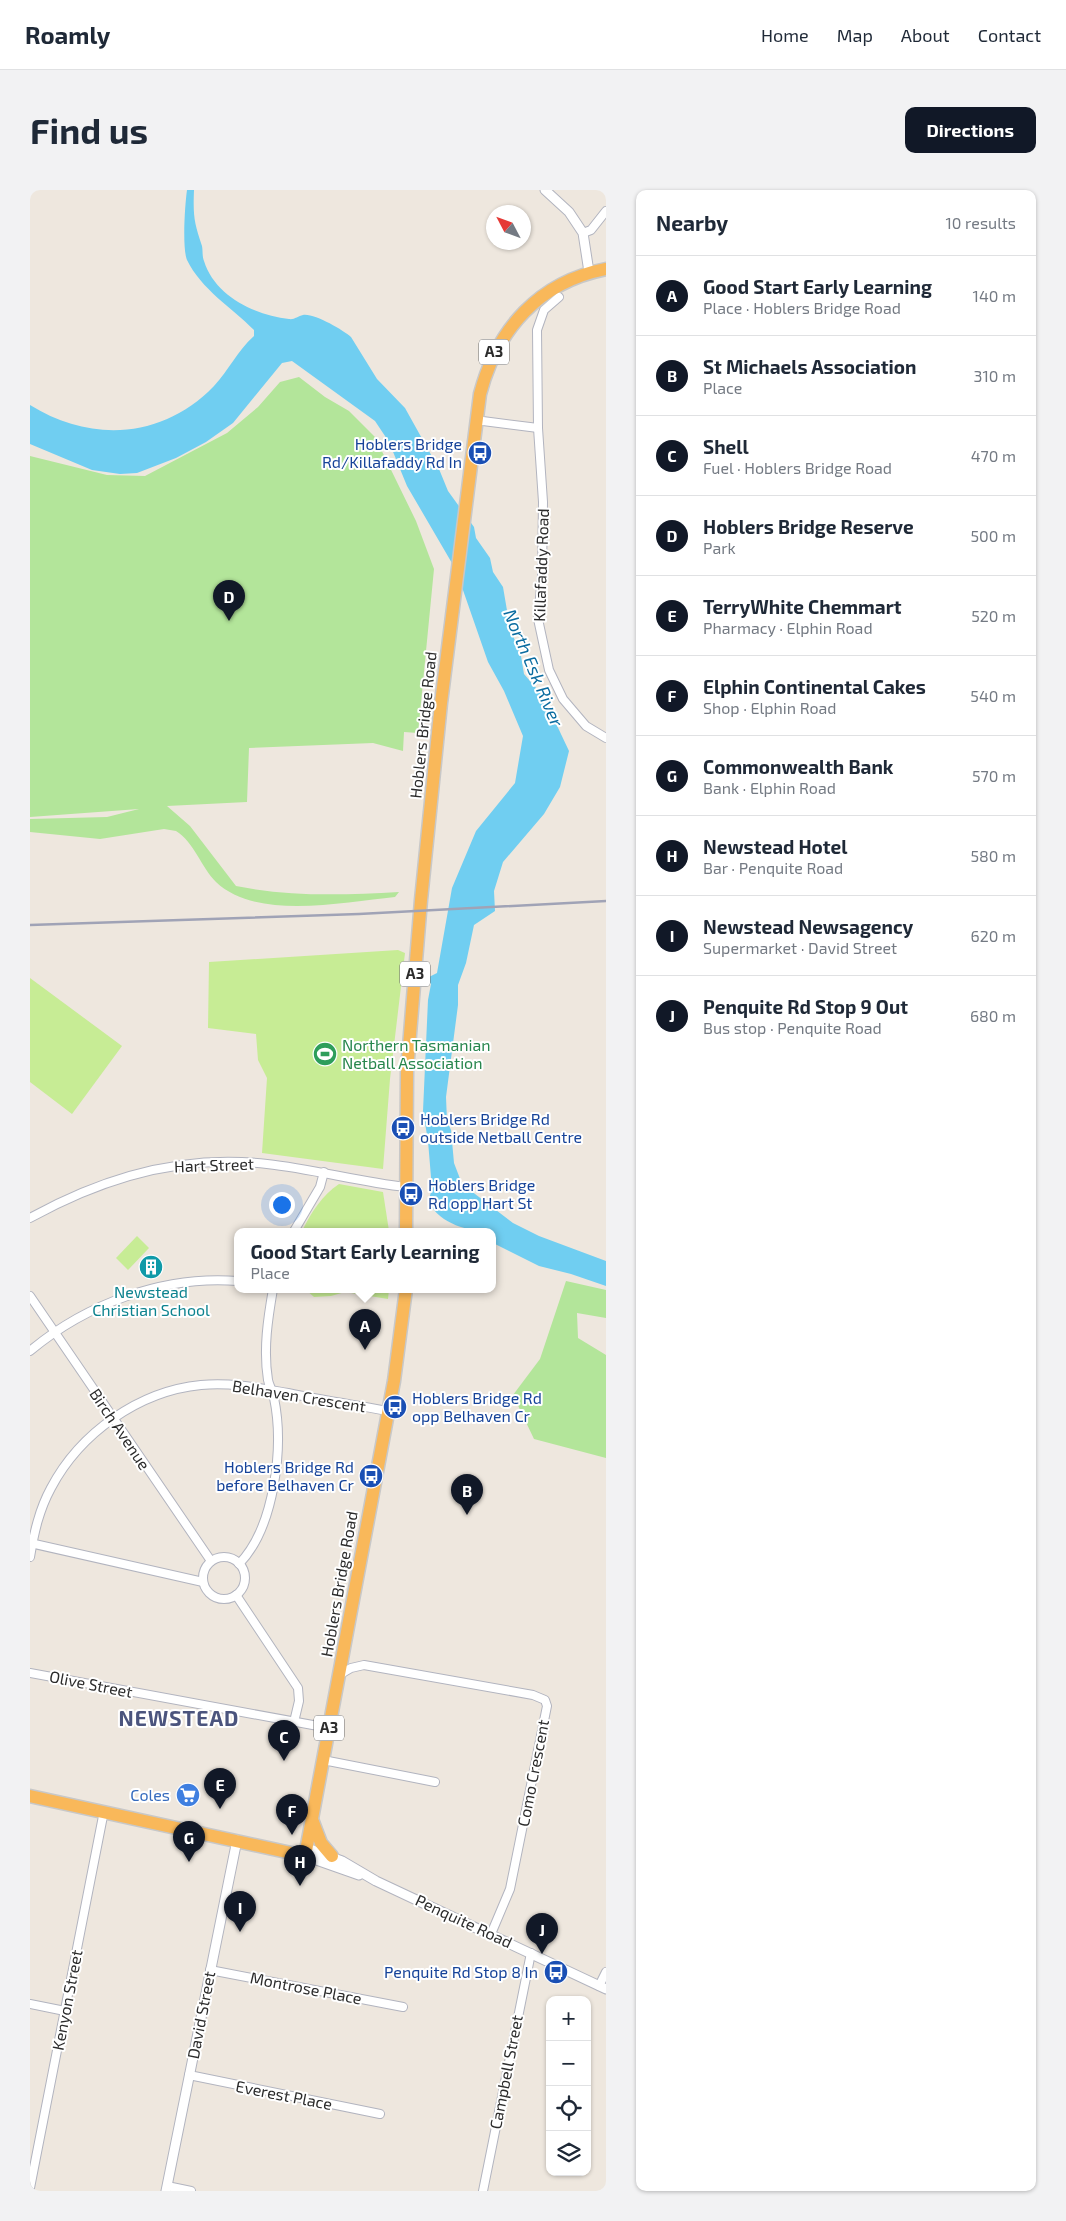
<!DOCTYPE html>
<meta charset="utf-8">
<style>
body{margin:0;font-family:"Exo 2",sans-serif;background:#f2f2f3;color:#1f2937}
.controls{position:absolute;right:15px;bottom:15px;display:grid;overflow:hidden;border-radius:10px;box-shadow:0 1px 4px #0004}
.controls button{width:45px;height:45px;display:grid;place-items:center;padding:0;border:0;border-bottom:1px solid #e0e1e3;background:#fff;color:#1f2937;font:25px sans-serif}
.compass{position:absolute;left:456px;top:15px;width:45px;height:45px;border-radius:50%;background:#fff;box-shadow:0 1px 4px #0004;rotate:311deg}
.you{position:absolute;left:251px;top:1014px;width:18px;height:18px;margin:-12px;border:4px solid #fff;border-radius:50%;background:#1a73e8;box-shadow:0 0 0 8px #1a73e833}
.badge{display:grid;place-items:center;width:32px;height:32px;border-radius:50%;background:#111827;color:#fff;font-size:16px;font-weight:700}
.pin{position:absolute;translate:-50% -41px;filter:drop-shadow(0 1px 2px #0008)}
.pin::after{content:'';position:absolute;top:26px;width:18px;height:15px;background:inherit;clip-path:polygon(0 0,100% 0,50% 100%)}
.popup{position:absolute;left:204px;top:1038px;width:262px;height:65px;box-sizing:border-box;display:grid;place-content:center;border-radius:10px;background:#fff;filter:drop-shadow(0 1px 4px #0005);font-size:16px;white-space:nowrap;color:#747a83}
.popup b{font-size:19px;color:#1f2937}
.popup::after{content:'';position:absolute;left:50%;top:100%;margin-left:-10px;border:10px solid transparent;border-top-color:#fff}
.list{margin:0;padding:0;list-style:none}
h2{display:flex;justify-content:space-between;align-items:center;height:65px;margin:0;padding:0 20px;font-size:21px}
h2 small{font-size:16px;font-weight:400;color:#747a83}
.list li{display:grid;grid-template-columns:32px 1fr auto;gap:15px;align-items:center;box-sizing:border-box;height:80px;padding:0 20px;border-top:1px solid #e0e1e3}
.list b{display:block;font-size:19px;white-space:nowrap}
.list p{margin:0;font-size:16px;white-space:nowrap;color:#747a83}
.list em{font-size:16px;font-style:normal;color:#747a83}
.icon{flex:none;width:28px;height:28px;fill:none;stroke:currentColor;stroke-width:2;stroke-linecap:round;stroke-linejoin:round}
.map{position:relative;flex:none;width:576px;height:2001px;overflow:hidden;border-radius:10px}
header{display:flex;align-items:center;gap:30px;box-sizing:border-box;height:70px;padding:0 25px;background:#fff;border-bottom:1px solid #e0e1e3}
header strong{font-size:24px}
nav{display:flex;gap:28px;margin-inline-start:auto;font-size:18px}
.intro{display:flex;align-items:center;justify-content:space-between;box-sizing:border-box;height:120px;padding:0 30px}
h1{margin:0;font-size:35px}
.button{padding:12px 22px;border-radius:10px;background:#111827;color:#fff;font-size:18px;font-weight:700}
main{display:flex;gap:30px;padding:0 30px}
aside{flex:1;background:#fff;border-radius:10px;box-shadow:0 1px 4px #0004}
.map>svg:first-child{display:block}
</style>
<header>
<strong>Roamly</strong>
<nav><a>Home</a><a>Map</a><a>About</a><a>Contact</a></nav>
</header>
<div class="intro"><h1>Find us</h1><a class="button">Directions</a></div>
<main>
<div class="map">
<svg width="576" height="2001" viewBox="0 0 576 2001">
<rect width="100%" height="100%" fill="#eee7de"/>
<g fill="#b3e59a">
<path d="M269,187L295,207L319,221L345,247L386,331L404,379L388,543L374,542L373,561L343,553L219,558L217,612L137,616L160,636L206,696C261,707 313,705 369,702L365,707C313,712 227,731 186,692C171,677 164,652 146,641L134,639L70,649L0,642V629L77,627L109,619L0,627V266L77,285L115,286L197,243L228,217L250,192Z"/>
<polygon points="536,1091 576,1100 576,1128 547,1123 548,1148 576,1165 576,1268 504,1249 483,1205 510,1169"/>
</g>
<g fill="#c7ec95">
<polygon points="368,760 375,763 360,889 353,979 232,963 237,888 228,870 226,844 178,838 179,772"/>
<polygon points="0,788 92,856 42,924 0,892"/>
<path d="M309,994L353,1002L359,1041H272C281,1023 292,1005 309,994Z"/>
<polygon points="107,1046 119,1058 98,1080 86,1068"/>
<polygon points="275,1099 359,1099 358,1109 315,1102 301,1106 284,1107"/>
</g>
<path fill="#70cef1" d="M157,0H164C163,26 164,32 172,56C173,61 172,66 174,71C185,106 224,125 259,129C264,130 268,126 273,125C284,123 313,140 321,147L347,189L375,218L409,279L418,301L444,337L446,348L460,368L463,382L473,397L480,438L491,466L494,484L513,506L539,561L530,597L514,624L473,672L464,701L465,721L444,735L436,773L428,795V815L416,907L417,931L421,940L424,973L432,994L483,1033L509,1046L576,1071V1096L541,1084L509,1076L463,1053L462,1041C437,1041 412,1035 398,1012L402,999L398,951L393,921L398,810L401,794L398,790L399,787L407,783L422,698L446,641L485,593L493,546L474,501L458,472L426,380L377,296L359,252L345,231L262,171L252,173L203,233L176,252L146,268L107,283L90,284L62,280L0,254V215C61,253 133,249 184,196C199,180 207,161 224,146V140C202,118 171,99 157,70C152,58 155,14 157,0Z"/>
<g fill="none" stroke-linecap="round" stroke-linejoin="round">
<g stroke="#b2b4bf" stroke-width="10">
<g id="minor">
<polyline points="553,43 561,40 576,21"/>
<polyline points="529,107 514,120 507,140 508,238 513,312 512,386 508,429 519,480 533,509 556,536 576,548"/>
<polyline points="445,230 508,238"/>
<path d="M0,1028C72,988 153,964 237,974C284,979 329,992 376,997"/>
<polyline points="264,1041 290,997 294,982"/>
<polyline points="0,1106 181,1371"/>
<path d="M0,1161C56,1114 133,1085 208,1091"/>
<polyline points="0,1353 173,1392"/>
<circle cx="194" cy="1388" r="21"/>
<path d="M0,1367C4,1343 9,1320 21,1298C50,1243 109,1201 171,1195C201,1192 229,1198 258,1203C291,1210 325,1215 358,1221"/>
<path d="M209,1374C245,1337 254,1256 244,1208C243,1201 239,1196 238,1190C233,1159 238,1128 243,1099"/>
<polyline points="206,1405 268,1498 269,1511 264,1532"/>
<polyline points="0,1483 299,1538"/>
<polyline points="309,1485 321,1478 334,1475 503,1505 515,1510 517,1516 480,1699 461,1744"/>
<polyline points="293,1570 405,1592"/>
<polyline points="180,1780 373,1817"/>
<polyline points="569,1796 576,1782"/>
<polyline points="0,1814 35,1821"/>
<polyline points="159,1885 350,1924"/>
<polyline points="137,1996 161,2001"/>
<polyline points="0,1998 74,1621"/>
<polyline points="453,2001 501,1763"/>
</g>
</g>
<g stroke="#b2b4bf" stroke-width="11">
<g id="tertiary">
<polyline points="515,0 539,22 553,43 559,82"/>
<polyline points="277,1658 312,1671 346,1691 576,1799"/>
<polyline points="275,1666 329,1685"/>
<polyline points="136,2001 207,1650"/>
</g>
</g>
<g stroke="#c8c8c8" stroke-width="15">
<g id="trunk">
<path d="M376,1041L377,881L391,710L411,513L450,204C467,139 509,92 576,79"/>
<polyline points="0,1606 275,1666 364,1191 376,1099"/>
<polyline points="283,1632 291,1653 302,1666"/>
</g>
</g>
<use href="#minor" stroke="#fff" stroke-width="8"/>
<use href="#tertiary" stroke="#fff" stroke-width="9"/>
<use href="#trunk" stroke="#f9b85a" stroke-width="12"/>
<polyline stroke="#a0a3b6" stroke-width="2.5" points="0,735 329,724 576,711"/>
</g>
<defs>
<g id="bus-disc" transform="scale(1.25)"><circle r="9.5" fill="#1a4fb4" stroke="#fff"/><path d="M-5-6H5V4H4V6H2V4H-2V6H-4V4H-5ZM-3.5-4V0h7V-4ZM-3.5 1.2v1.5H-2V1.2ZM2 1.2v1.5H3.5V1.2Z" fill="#fff"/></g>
<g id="stadium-disc" transform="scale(1.25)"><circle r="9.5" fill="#2e9e5b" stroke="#fff"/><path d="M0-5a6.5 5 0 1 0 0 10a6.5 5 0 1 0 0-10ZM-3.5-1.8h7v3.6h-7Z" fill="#fff"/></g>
<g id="building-disc" transform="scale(1.25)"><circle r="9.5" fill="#0f9aa8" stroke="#fff"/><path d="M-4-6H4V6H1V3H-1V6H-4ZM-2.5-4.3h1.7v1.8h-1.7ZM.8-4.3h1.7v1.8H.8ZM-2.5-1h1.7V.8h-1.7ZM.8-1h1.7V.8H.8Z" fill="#fff"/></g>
<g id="supermarket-disc" transform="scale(1.25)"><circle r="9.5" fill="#3f7fe0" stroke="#fff"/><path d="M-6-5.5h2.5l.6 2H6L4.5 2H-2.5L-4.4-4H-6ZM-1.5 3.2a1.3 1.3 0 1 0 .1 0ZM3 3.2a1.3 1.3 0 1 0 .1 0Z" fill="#fff"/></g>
</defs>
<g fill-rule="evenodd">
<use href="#bus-disc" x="450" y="263"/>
<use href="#stadium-disc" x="295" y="864"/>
<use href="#bus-disc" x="373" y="938"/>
<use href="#bus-disc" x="381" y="1004"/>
<use href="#building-disc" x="121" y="1077"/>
<use href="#bus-disc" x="365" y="1217"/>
<use href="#bus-disc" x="341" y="1286"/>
<use href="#supermarket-disc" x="158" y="1605"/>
<use href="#bus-disc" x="526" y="1782"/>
</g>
<g text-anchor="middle" stroke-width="4" stroke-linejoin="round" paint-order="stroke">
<g fill="#fff" stroke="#6b6b6b" stroke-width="1">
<rect x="449" y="149.5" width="30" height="25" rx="4"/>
<rect x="370" y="771.5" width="30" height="25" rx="4"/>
<rect x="284" y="1525.5" width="30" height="25" rx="4"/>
</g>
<g font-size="15" font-weight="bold" fill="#2c2c2c">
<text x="464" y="167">A3</text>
<text x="385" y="789">A3</text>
<text x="299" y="1543">A3</text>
</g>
<g font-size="16" fill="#164399" stroke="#fff" text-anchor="end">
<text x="432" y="260">Hoblers Bridge<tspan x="432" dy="18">Rd/Killafaddy Rd In</tspan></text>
<text x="390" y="935" text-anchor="start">Hoblers Bridge Rd<tspan x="390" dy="18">outside Netball Centre</tspan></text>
<text x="398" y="1001" text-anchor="start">Hoblers Bridge<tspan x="398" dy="18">Rd opp Hart St</tspan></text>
<text x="382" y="1214" text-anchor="start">Hoblers Bridge Rd<tspan x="382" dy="18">opp Belhaven Cr</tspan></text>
<text x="324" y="1283">Hoblers Bridge Rd<tspan x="324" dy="18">before Belhaven Cr</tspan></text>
<text x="508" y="1788">Penquite Rd Stop 8 In</text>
</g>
<g font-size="16" fill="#2c2c2c" stroke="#fff">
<text transform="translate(511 375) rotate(-88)" y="6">Killafaddy Road</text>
<text transform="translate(393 535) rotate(-84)" y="6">Hoblers Bridge Road</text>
<text transform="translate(184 975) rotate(-2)" y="6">Hart Street</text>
<text transform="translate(269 1206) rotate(9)" y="6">Belhaven Crescent</text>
<text transform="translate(90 1239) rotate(56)" y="6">Birch Avenue</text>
<text transform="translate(309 1394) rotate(-80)" y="6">Hoblers Bridge Road</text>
<text transform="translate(61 1494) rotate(11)" y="6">Olive Street</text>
<text transform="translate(503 1583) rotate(-79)" y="6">Como Crescent</text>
<text transform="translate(434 1731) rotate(25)" y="6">Penquite Road</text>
<text transform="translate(276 1798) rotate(11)" y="6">Montrose Place</text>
<text transform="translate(37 1810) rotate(-79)" y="6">Kenyon Street</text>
<text transform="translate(171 1825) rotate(-79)" y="6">David Street</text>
<text transform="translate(476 1882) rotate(-79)" y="6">Campbell Street</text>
<text transform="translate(254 1905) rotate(11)" y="6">Everest Place</text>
</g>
<g font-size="16" fill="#27864d" stroke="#fff" text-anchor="start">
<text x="312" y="861">Northern Tasmanian<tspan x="312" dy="18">Netball Association</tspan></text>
</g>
<g font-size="16" fill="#0d838f" stroke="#fff">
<text x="121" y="1108">Newstead<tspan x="121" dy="18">Christian School</tspan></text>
</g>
<g font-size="16" fill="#366cbe" stroke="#fff" text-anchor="end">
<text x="140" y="1611">Coles</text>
</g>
<g font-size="18" font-style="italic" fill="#0b6ca0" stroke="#fff">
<text transform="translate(503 478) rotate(67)" y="6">North Esk River</text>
</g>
<g font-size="21" font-weight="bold" letter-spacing="1" fill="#4b547d" stroke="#fff">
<text x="149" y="1536">NEWSTEAD</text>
</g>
</g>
</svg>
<div class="controls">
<button>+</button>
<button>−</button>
<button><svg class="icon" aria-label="locate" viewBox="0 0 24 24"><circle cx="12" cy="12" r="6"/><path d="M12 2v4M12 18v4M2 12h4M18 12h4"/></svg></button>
<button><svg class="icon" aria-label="layers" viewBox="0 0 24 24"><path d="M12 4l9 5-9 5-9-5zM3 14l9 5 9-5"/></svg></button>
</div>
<svg class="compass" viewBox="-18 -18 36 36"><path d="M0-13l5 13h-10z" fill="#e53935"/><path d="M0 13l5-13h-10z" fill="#747a83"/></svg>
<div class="you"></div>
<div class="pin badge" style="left:335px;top:1160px">A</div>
<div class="popup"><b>Good Start Early Learning</b>Place</div>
<div class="pin badge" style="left:437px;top:1325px">B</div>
<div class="pin badge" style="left:254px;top:1571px">C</div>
<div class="pin badge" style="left:199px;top:431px">D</div>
<div class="pin badge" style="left:190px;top:1619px">E</div>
<div class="pin badge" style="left:262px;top:1645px">F</div>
<div class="pin badge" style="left:159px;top:1672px">G</div>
<div class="pin badge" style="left:270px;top:1696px">H</div>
<div class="pin badge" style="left:210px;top:1742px">I</div>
<div class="pin badge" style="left:512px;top:1764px">J</div>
</div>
<aside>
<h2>Nearby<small>10 results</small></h2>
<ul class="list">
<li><span class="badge">A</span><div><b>Good Start Early Learning</b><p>Place · Hoblers Bridge Road</p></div><em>140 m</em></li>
<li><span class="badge">B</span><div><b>St Michaels Association</b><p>Place</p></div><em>310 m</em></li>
<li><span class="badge">C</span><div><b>Shell</b><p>Fuel · Hoblers Bridge Road</p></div><em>470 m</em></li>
<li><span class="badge">D</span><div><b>Hoblers Bridge Reserve</b><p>Park</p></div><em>500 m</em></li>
<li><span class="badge">E</span><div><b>TerryWhite Chemmart</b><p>Pharmacy · Elphin Road</p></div><em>520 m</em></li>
<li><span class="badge">F</span><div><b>Elphin Continental Cakes</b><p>Shop · Elphin Road</p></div><em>540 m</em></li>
<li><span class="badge">G</span><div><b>Commonwealth Bank</b><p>Bank · Elphin Road</p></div><em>570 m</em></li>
<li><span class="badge">H</span><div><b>Newstead Hotel</b><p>Bar · Penquite Road</p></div><em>580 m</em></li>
<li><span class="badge">I</span><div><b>Newstead Newsagency</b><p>Supermarket · David Street</p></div><em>620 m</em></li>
<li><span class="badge">J</span><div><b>Penquite Rd Stop 9 Out</b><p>Bus stop · Penquite Road</p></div><em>680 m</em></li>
</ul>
</aside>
</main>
